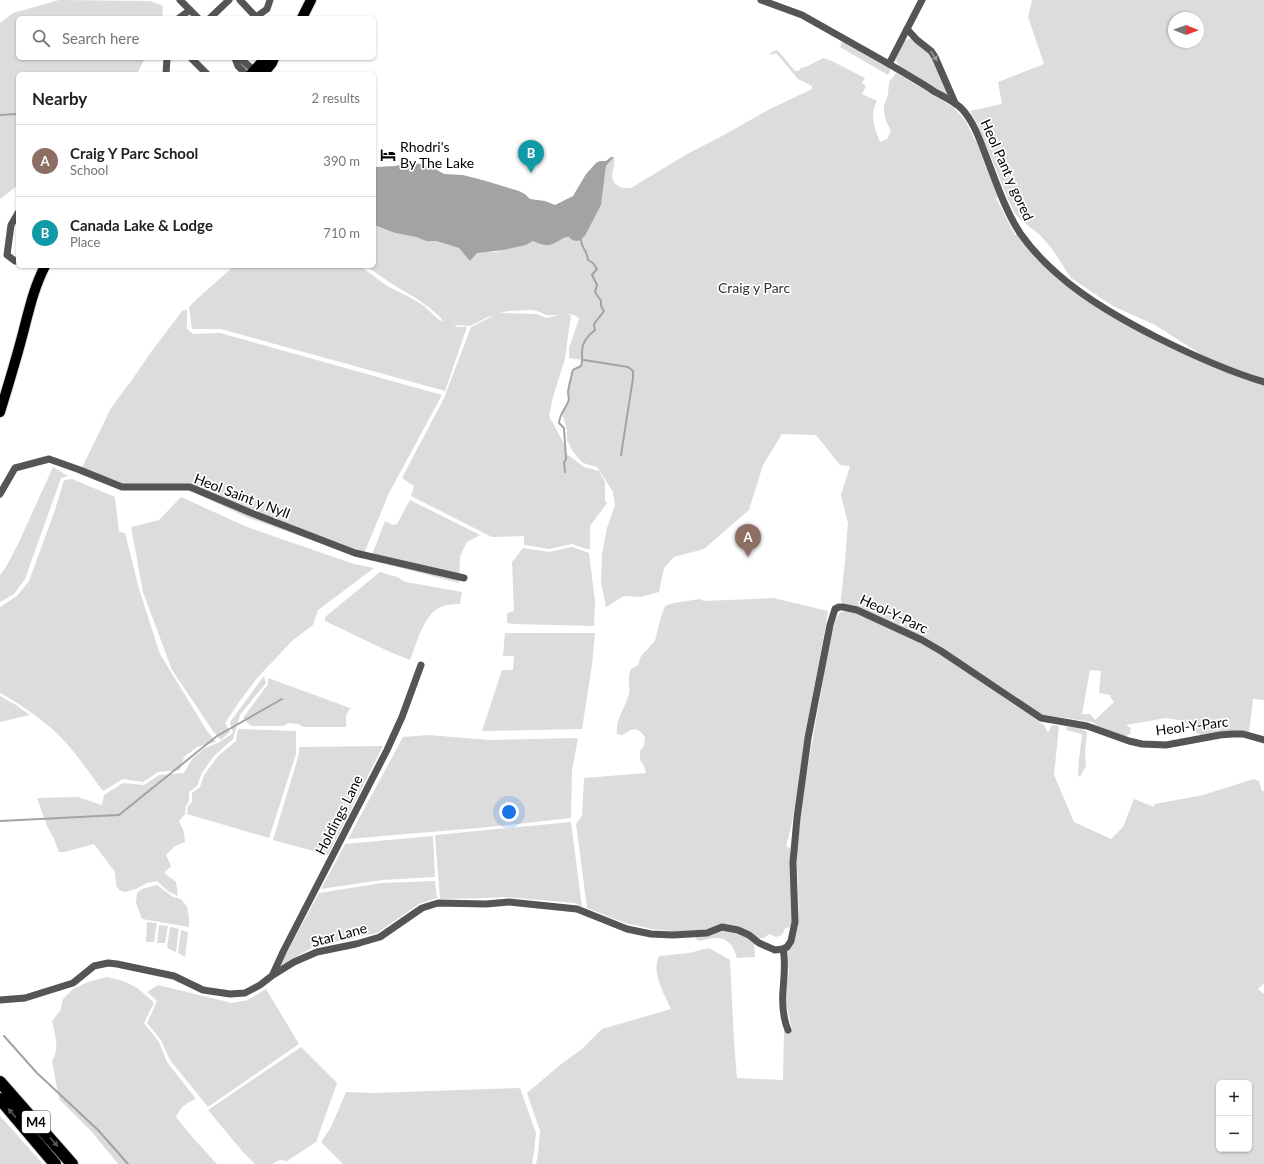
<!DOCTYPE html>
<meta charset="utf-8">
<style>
body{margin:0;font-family:Lato,sans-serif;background:#f6f6f6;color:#222}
.controls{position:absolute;right:12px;bottom:12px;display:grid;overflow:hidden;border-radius:6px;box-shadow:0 1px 3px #0004}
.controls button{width:36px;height:36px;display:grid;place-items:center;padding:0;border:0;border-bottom:1px solid #e0e0e0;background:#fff;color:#222;font:20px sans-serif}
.compass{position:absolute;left:1168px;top:12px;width:36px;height:36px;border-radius:50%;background:#fff;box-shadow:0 1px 3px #0004;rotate:91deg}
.you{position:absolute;left:509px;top:812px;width:14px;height:14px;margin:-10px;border:3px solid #fff;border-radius:50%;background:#1a73e8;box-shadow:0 0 0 6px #1a73e833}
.badge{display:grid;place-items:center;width:26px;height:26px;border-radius:50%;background:#000;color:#fff;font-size:13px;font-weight:700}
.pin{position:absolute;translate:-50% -33px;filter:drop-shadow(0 1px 2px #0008)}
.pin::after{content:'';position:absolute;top:21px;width:14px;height:12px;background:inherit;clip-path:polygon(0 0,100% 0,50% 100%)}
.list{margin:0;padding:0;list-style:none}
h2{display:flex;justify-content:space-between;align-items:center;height:52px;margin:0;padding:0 16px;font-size:17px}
h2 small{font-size:13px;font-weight:400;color:#767676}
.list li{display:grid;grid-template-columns:26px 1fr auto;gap:12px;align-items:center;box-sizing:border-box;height:72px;padding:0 16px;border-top:1px solid #e0e0e0}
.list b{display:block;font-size:15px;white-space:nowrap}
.list p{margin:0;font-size:13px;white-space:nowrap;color:#767676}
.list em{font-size:13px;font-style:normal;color:#767676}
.icon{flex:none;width:22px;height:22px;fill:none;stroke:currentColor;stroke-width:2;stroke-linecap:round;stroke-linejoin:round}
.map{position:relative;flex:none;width:1264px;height:1164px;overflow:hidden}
.search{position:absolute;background:#fff;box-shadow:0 1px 3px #0004;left:16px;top:16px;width:360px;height:44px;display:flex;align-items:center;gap:10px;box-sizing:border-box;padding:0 14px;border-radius:6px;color:#767676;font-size:15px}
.panel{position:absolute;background:#fff;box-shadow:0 1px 3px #0004;left:16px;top:72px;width:360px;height:196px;border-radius:6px}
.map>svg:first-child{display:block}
</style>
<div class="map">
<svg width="1264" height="1164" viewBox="0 0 1264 1164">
<rect width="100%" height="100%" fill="#fff"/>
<g fill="#dcdcdc" fill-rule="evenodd">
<polygon points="59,0 150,1 163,6 162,18 18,18 18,58 145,58 137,74 18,74 18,185 0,199 0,23 13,13"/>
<path d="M1032,0H1264V700L1253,699L1249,732L1243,734L1202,736L1191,729L1184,721L1166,718L1126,725L1131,728L1130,734L1124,737L1099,727L1092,722L1045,715L1035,712L959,660L859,608L841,602V598L845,561L848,523L841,495L850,466L840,465L816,435L782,434L763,465L749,510L704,549L674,557L664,568L659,592L640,597L624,596L606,607L601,582L602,554L607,528L615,505L613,492L597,467L583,463L578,458L572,450L567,440V430L562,413L569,401L568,384L573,372L581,367L583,360L569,358V348L579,319C575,314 571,314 565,314L571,315L565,359L553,397L549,416L562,440L567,454L584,467L599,471L605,482V500L607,503L590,526V549H586L572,544L549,549L524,545V536L492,537L411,496L414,486L402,478L444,398L471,327L495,315L488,317L470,326L454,325L457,327H467L445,391L221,329H192L189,307L198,298L234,266H360L387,286L413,299L424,306L438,319L444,322C434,308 412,296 397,287C387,281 377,273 366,266H374V225L395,233L416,237L426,241H436L459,248L466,255L483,251L496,252L504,250L526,245L533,241C538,243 544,246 550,245C557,244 561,237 569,237L572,240L586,234L601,205L606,166L614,157C616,165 613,168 612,174C612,186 622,189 631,188L687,154L724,135L768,110L812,89V86L798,79L776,53L771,55L770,53L777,50C784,57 789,64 795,71H799L801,68L806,67L823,58L832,61L865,78L862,83L866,86L862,94L877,101C869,115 875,129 880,142L887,139L891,131L886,121L884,113V106L888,95L889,82L896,73L898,74L953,107L965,120L976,142L982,145L1001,196L996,198L1015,235L1021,233L1045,262L1119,318L1207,358L1155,325L1113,306L1071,278L1052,249L1040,235L1021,220L1015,213L1010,204L978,125L970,111L1002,104L998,82L1044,64L1028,17ZM1174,18H1198V42H1174ZM531,310L537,311L546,315H559L546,318L537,314L500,313L508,311ZM1090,670L1101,671L1099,693L1110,695L1111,698L1114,702L1095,720L1090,714H1082Z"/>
<polygon points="844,38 892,66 888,75 840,47"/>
<path d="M909,39H913L927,50V52C937,62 942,80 947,93L946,95L899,66L897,62L893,59L901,41Z"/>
<polygon points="183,310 187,310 187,329 193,334 220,333 442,395 389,493 363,556 349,553 248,518 180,486 119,489 79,474 111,408 134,377 151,352"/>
<polygon points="53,467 68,476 61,478 25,579 14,594 0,602 0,575 6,567 19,542"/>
<path d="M72,479L115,497L119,532L125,533L139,589L160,654L207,731L216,742L197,747L184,757L180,770L158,772L143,782L123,779L103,791C87,770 72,746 51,728C36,715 18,703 0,693V607L17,596L29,581L55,510L64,480Z"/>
<polygon points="181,497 247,527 354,564 374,568 318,610 313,625 293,640 258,677 239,702 225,723 230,732 221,740 213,731 172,670 143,592 131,527 159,520"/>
<polygon points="410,500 480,535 467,542 460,556 459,583 370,560 385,521 393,525 397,524"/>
<polygon points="572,547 589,553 595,601 594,626 515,624 507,623 507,613 514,611 512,562 523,548 549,552"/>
<path d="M380,572L397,577L406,582L462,592L460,604C456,604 451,604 447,605C424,609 418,641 410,660L390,652L325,621V617Z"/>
<path d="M773,598L828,611C821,656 811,699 804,744C798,778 796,813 786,846L790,848L792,919L791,927L785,928L782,935L776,937L769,934L764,938L754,939L755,957L737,958C731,937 720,935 700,941L697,940L694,934L673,935L671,931L652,929L625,923L587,908L576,824L582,816L584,778L646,773L644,766L640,760V751L644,746L645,737C638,727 633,727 623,735L617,734C615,721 624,709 628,697C632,688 626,680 631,669L638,665L641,656L655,641L661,617L665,606L673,603L700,599L704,601Z"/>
<path d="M846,611H852L931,648L1044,725L1048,733L1052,725L1059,726L1054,775L1074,822L1111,839L1123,827L1134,799L1154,807L1155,804L1203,795L1254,779L1259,781L1262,791H1264V983L1258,989L1264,994V1164H536L538,1154L540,1131L527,1093L560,1065L583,1048L602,1029L671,1009C664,993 651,973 659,956L689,953L709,948L730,960L734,1041L737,1078L783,1080L784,1030L787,1028L792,1029L787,1007L786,990L789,971L787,951C802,942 798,898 798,882C797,868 796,854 798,840C803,790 812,742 821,693C824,677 830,621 841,612ZM1219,1083H1249V1149H1219Z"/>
<polygon points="505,633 595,633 592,665 582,729 482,731 502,670 513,670 514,656 503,656"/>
<polygon points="264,676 266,683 240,715 233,739 214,756 202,773 197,786 189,792 189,801 186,806 185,814 179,821 184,832 185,842 175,846 166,855 171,866 164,873 176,882 178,896 169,892 157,881 147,883 136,889 125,892 119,890 116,885 115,872 94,844 65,852 59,852 54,839 47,826 37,798 78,797 102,805 104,795 123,783 144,785 159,775 184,773 192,759 205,748 218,743 233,733 230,722"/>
<polygon points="268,678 350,708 346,716 346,727 304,727 298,724 289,723 283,726 251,726 243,718 268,684"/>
<polygon points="0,696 16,705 30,715 0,722"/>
<path d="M1066,727C1074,727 1083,727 1087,733L1085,752L1086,766L1080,777L1078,775L1079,759L1082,735L1081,734L1066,730Z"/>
<polygon points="238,729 296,731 296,754 269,838 187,814 188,806 192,802 192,793 200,787 204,775 218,756 236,741"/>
<polygon points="429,735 489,740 578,738 572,770 571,818 489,827 348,839 403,737"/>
<polygon points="383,746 328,855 273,840 299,754 299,747"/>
<polygon points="571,822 582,907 575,903 506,897 486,898 440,899 435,835"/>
<polygon points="433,836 435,877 382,880 321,889 345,844"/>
<polygon points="435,881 437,898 419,904 377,933 313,947 281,966 286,954 319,893 382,883"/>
<polygon points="157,885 173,897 181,899 187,907 189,918 189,927 142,919 136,903 137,893 142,889"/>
<polygon points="147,922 157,923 154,942 146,942"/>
<polygon points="159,925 168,926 165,943 157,943"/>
<polygon points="170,927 179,929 176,952 167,948"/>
<polygon points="181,930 188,932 185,957 178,953"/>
<path d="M107,977C130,982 137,986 154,1003L144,1023L159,1042L167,1062L196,1099C186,1103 181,1107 176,1117L194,1139L217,1164H118L92,1132L59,1099L52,1061C60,1048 55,1035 52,1021L60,1011L63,999L73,989L88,982Z"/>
<polygon points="158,985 232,1003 248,1000 266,989 299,1044 208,1107 170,1060 161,1040 147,1023 157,1001 147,992"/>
<polygon points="301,1047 337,1083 316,1142 287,1161 280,1160 272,1164 255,1164 242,1151 208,1110"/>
<polygon points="520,1088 536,1133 534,1153 532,1164 343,1164 321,1142 331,1127 346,1092 373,1093"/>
<polygon points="0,1116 43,1164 0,1164"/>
</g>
<path fill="#a3a3a3" d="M611,157H614L606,166L601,205L586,234L581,240L577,241L572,240L569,237C561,237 557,244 550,245C543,246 538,243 533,241L526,245L504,250L477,253L470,261L459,248L436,241H426L416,237L395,233L374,225V167L395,166L408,163L422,164L432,167L444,174L463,175L486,181L519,191L525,194L530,199L545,201L555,205L573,196L586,174L596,163L600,161H606Z"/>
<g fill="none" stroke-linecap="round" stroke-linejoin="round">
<g stroke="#a3a3a3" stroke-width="2">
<polyline points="0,115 18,114"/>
<polyline points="584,360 628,367 633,371 633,378 621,455"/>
<path d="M565,472L564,463L566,459L564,428L559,423C560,413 565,410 568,402C570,398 568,396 568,392C569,385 571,379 572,373L573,370L581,366C583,361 582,359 582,354C581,343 587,336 595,330L594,324L604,311L601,306V301L595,292L597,285L592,275L597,269L593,263L588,260C587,249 582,250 581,240"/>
<polyline points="0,821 119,815 217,736 282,699"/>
<polyline points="4,1036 37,1073 98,1130 128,1164"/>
</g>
<g stroke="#dbdbdb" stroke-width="12">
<g id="primary">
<polyline points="302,18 311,0"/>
<polyline points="251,74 260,64 268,58"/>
<polyline points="263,74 272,63 274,58"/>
<path d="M0,412C8,386 16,360 23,333C29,310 34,287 45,266"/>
</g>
</g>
<g stroke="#dbdbdb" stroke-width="14">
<g id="motorway">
<polyline points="0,1082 72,1164"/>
<polyline points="0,1099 55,1164"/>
</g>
</g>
<g stroke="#555" stroke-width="7">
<polyline points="180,0 198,18"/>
<polyline points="240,0 256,17 267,9 270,0"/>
<polyline points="761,0 802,15 889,64"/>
<path d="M922,0L889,64C904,73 920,82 935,92C944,97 953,101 961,108C973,120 980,140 986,156C996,182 1005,210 1020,233C1053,280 1105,311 1156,337C1190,354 1227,371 1264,382"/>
<polyline points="179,18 190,10"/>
<polyline points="210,18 229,0"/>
<polyline points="907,29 917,40 931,51 935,57 955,103"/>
<polyline points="191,58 207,74"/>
<polyline points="235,58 238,66 246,74"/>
<polyline points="236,58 242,60 257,73"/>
<polyline points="166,74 167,58"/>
<polyline points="15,261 7,255 11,225 18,213"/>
<polyline points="0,494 15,468 49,459 80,470 122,487 190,487 249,512 355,553 464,578"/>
<path d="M783,949C786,963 784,976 783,990C782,1004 783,1018 788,1030"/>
<polyline points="273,974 283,952 387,750 402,717 421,665"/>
<polyline points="0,1000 25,998 73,983 94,966 108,963 117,964 174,976 203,990 230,994 245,993 260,985 273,975 294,962 317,952 356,944 380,937 422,908 438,903 486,904 509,902 577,909 627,929 651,934 673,935 707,933 722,927 738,930 749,935 759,943 775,950 783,949 787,947 791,941 795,922 793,862 797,818 808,738 830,625 835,609 839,607 843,607 857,610 922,640 941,651 1041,718 1087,726 1129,741 1142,744 1166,745 1220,735 1232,734 1243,734 1264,740"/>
</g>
<use href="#primary" stroke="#000" stroke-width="10"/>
<use href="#motorway" stroke="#000" stroke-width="12"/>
</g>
<defs><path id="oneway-solid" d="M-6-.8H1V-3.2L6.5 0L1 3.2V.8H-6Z"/></defs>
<use fill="#999" href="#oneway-solid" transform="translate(934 56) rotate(57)"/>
<g fill="#595959">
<use href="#oneway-solid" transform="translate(12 1113) rotate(-131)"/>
<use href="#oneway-solid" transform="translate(54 1142) rotate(50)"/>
</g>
<defs>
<g id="hotel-bare" transform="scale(1.2)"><path d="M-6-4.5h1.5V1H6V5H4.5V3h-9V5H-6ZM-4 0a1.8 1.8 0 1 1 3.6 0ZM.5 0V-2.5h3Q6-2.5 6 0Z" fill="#000" stroke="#fff" stroke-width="2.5" paint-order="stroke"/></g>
</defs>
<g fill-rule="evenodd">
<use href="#hotel-bare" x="388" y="155"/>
</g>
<g text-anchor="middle" stroke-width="3.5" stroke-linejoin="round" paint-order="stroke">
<rect fill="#fff" stroke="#4c4c4c" stroke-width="1" x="22" y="1111" width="28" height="22" rx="3"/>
<g font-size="13" font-weight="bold" fill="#000">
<text x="36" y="1127">M4</text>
</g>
<g font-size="14" fill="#000" stroke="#fff" text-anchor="start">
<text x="400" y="152">Rhodri's<tspan x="400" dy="16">By The Lake</tspan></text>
</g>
<g font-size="14" fill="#000" stroke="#fff">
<text transform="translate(1007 170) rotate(66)" y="5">Heol Pant y gored</text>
<text transform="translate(242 496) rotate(21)" y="5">Heol Saint y Nyll</text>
<text transform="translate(894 614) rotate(25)" y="5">Heol-Y-Parc</text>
<text transform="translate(1192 726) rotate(-7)" y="5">Heol-Y-Parc</text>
<text transform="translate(339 815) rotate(-63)" y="5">Holdings Lane</text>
<text transform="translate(339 935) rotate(-15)" y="5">Star Lane</text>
</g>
<g font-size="14" fill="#333" stroke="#fff">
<text x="754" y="293">Craig y Parc</text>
</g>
</g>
</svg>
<div class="controls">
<button>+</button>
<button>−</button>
</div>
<svg class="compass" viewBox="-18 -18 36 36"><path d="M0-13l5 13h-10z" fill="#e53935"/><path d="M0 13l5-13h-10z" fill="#767676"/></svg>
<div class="you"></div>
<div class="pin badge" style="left:748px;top:557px;background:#8d6e63">A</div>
<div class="pin badge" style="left:531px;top:173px;background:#0f9aa8">B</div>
<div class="search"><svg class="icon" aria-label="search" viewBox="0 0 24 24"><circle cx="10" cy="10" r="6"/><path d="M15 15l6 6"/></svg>Search here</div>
<section class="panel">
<h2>Nearby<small>2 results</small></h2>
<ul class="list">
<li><span class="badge" style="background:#8d6e63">A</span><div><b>Craig Y Parc School</b><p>School</p></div><em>390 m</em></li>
<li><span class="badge" style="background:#0f9aa8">B</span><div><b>Canada Lake &amp; Lodge</b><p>Place</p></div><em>710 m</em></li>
</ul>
</section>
</div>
